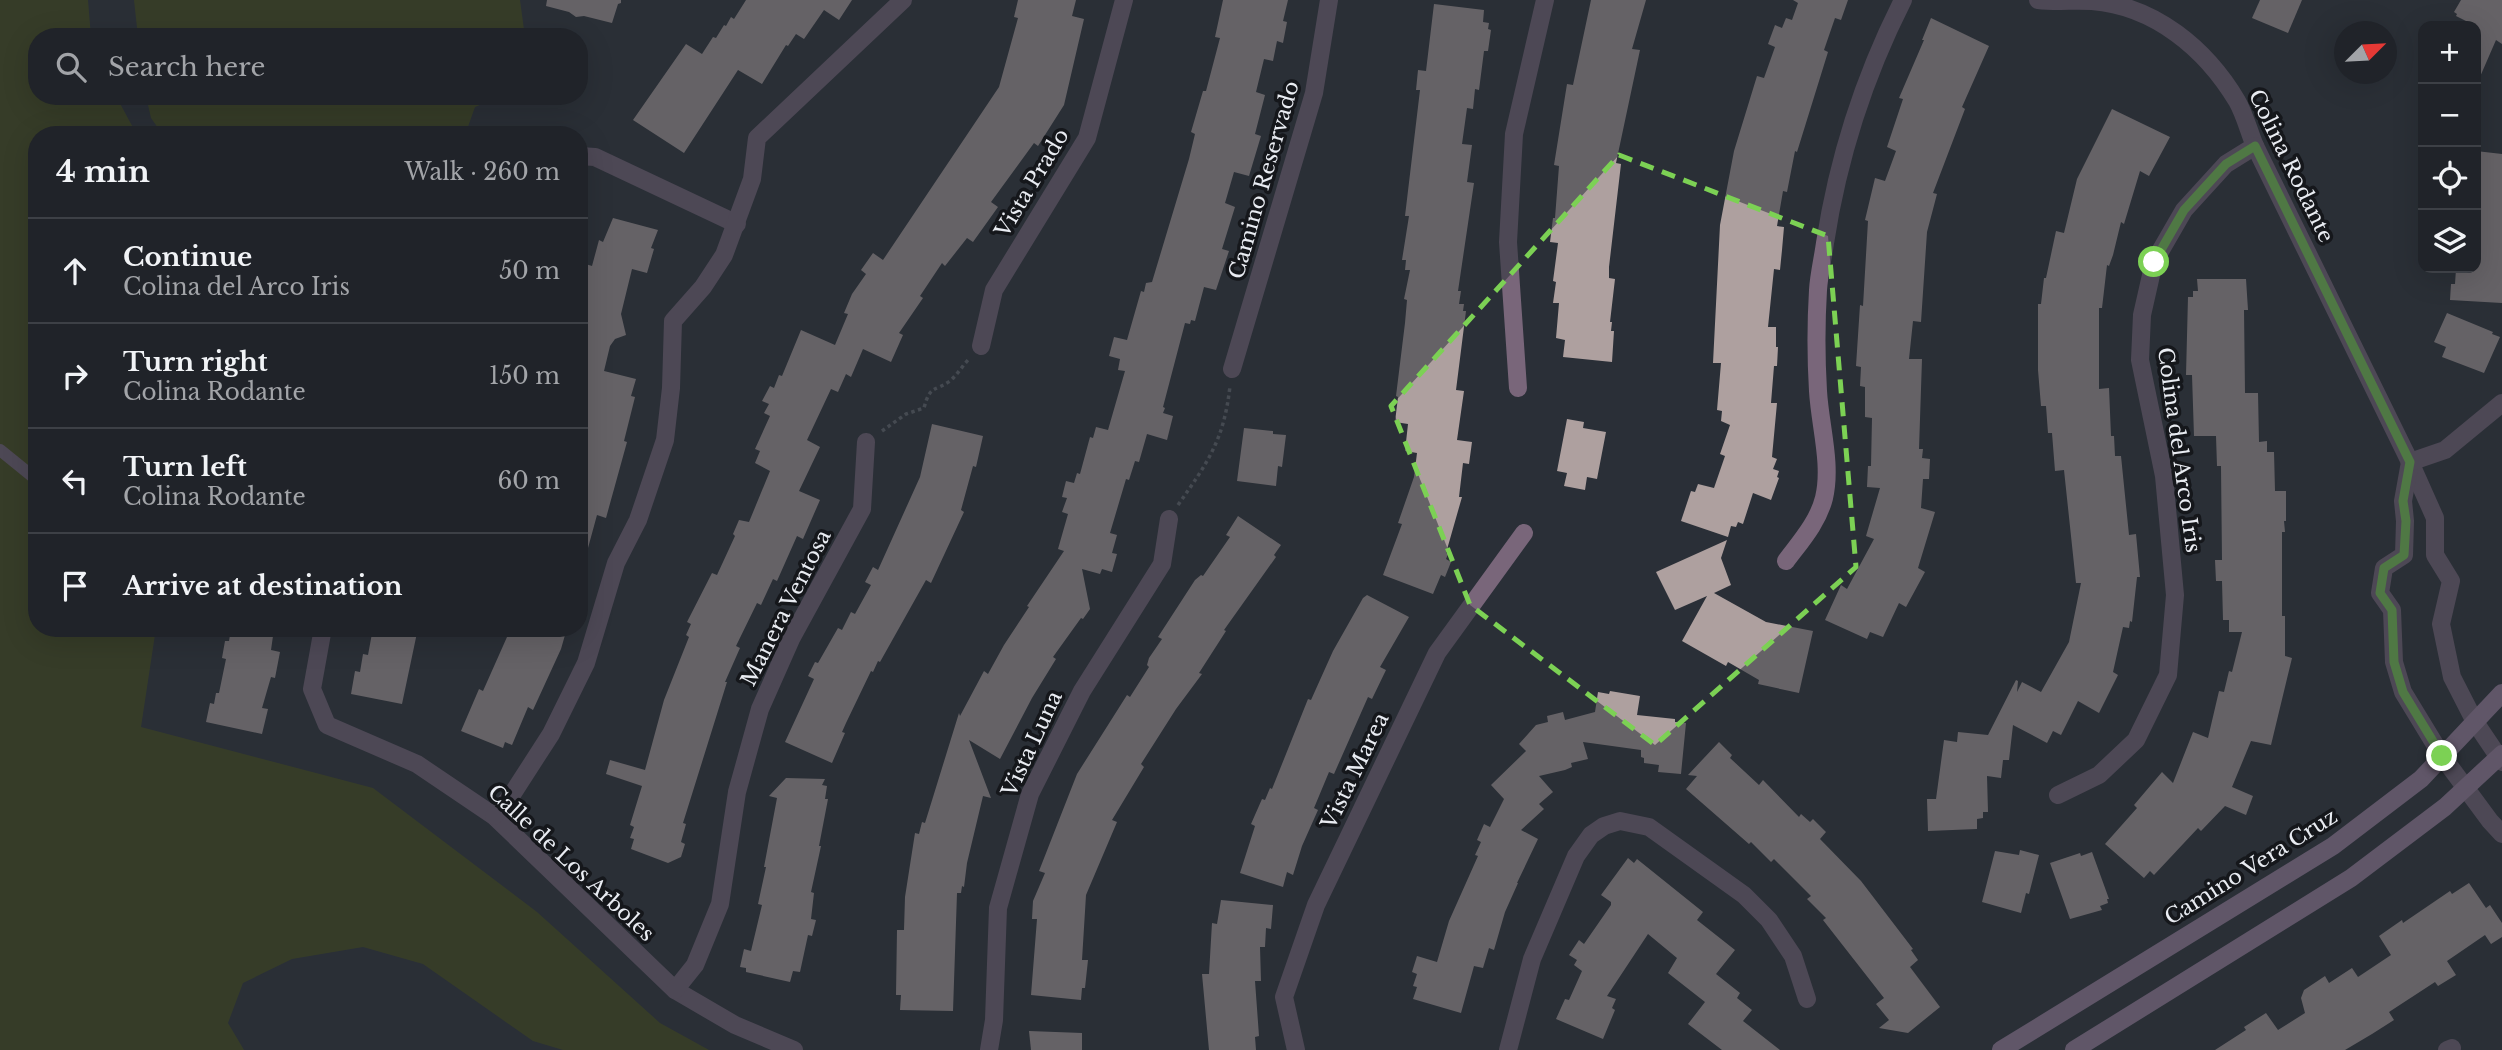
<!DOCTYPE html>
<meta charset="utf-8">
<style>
body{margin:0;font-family:"Libre Baskerville",serif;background:#282b31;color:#f1f3f6}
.controls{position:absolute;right:21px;top:21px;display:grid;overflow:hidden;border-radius:14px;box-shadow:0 7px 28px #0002}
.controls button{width:63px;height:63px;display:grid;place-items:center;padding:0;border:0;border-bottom:2px solid #3d4046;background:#202329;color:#f1f3f6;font:35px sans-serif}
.compass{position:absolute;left:2334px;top:21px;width:63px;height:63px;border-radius:50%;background:#202329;box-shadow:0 7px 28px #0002;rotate:66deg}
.stop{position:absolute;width:21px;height:21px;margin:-16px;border:5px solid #7cd154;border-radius:50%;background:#fff}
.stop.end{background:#7cd154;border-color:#fff;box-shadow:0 2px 7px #0008}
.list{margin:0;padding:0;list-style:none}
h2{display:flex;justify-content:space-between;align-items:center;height:91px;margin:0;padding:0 28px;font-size:30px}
h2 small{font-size:23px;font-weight:400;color:#a2a4a8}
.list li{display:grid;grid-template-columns:46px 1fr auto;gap:21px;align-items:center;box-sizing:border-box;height:105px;padding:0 28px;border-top:2px solid #3d4046}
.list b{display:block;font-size:26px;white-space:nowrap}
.list p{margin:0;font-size:23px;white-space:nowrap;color:#a2a4a8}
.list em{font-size:23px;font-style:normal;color:#a2a4a8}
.icon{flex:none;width:38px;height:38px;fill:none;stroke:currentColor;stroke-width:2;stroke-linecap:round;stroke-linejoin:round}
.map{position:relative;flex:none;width:2502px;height:1050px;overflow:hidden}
.search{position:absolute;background:#202329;box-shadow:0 7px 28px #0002;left:28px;top:28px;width:560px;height:77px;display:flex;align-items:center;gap:18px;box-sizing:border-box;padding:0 24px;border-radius:28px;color:#a2a4a8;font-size:26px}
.panel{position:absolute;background:#202329;box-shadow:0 7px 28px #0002;left:28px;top:126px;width:560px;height:511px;border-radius:28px}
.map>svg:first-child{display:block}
</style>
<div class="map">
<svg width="2502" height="1050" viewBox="0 0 2502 1050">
<rect width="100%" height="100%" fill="#2a2f37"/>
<g fill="#464d17">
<polygon points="0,0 88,0 91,37 37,37 37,96 116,96 137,135 37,135 37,628 156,628 141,727 373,788 537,912 660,1023 709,1050 563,1050 533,1041 423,964 363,947 292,959 243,983 228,1023 244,1050 0,1050"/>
<polygon points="134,0 520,0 525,37 138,37"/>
<polygon points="146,96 501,96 475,107 465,135 163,135 151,118"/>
</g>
<g fill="#aea09f">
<polygon points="547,0 621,0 621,3 618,4 612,23 584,16 576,17 569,12 546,6"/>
<polygon points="746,0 852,0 839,20 824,10 804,39 796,34 788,46 786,45 762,84 738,70 684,153 633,120 686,44 702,54 713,37 716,38 724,25 726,26 731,17 734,19"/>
<polygon points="1018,0 1076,0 1072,16 1084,19 1064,105 1038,146 1034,143 991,202 998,207 973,242 967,238 945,266 942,263 920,296 923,298 899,333 903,335 891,362 863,349 851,377 846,374 838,392 831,389 807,440 820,447 799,491 820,500 803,539 797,536 777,581 773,579 761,605 757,603 736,646 740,648 725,682 727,682 683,823 686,824 681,842 685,844 681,857 668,863 631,849 634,839 630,838 634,827 630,825 642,786 606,774 610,760 645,770 664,700 689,637 686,635 691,624 687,622 712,573 717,575 735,536 733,534 739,520 749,522 770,471 755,463 760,451 755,449 770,416 764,413 769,404 762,401 770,386 774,388 779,375 782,376 801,330 835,345 848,314 844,313 852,294 866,274 861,270 873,253 883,260 999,87 1018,18 1014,17"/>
<polygon points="1223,0 1288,0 1283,21 1287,22 1283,43 1277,41 1273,61 1264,59 1256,92 1265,95 1255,134 1261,136 1249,176 1234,172 1225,203 1235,207 1222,249 1229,251 1216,290 1204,287 1195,321 1191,320 1190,324 1185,323 1163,407 1165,408 1163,413 1173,416 1167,440 1147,434 1139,462 1135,461 1129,480 1126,479 1110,533 1117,535 1112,553 1117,554 1112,572 1102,569 1100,574 1082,569 1090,609 1083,619 1081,618 1053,657 1056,659 1032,698 1000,759 969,740 991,798 983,796 967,863 964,887 962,886 961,893 957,893 953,1011 900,1010 901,995 896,995 897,930 904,930 905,897 915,833 919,834 922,822 925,823 959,713 960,716 984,671 988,674 1004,645 1029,607 1027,606 1064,551 1058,549 1068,514 1062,512 1067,498 1062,497 1066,481 1074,483 1077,473 1080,474 1090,437 1093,438 1096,427 1108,430 1125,371 1118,370 1120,359 1109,356 1114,337 1127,340 1141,291 1144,292 1146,283 1152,282 1189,159 1195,134 1191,132 1203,91 1206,91 1220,38 1215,37"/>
<polygon points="1591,0 1646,0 1632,49 1640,50 1616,163 1621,164 1609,267 1609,278 1615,279 1610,322 1612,322 1611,331 1614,331 1612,362 1563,357 1565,340 1556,338 1559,303 1553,303 1556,282 1553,281 1558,243 1550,242 1553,218 1555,218 1559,166 1554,165 1567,84 1573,85"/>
<polygon points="1793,0 1848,0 1841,20 1835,18 1824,50 1828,52 1797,152 1795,151 1787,192 1783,191 1777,226 1784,227 1782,250 1780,270 1774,269 1768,327 1776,327 1776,347 1778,347 1777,366 1774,366 1771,403 1777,403 1772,457 1777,459 1773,469 1779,471 1777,477 1779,478 1771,500 1753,493 1743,524 1738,522 1736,527 1731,526 1728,537 1681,521 1691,491 1695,492 1698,484 1714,488 1725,456 1720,454 1730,425 1721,421 1722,411 1717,410 1721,363 1713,363 1720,225 1734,151 1757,76 1764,78 1775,47 1768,44 1775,25 1782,28 1786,18 1792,20 1798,3"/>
<polygon points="2260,0 2302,0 2288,33 2252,18"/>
<polygon points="2461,0 2502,0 2502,44 2496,40 2476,86 2476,26 2456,16 2457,14 2454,12"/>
<polygon points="1434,4 1484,10 1483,22 1489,23 1488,29 1491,30 1488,51 1484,51 1479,90 1475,89 1473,109 1467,108 1462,144 1472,145 1467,182 1474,183 1458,291 1461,291 1459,304 1464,304 1463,311 1466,311 1456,390 1464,391 1457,440 1472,442 1469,464 1463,463 1459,497 1462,497 1446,553 1448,554 1446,559 1451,562 1445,577 1441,575 1433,594 1383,575 1402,524 1398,523 1414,477 1417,453 1405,451 1408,424 1395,422 1398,397 1396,396 1405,323 1407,300 1404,299 1410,270 1405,270 1406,260 1402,260 1409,216 1405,216 1420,90 1416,90 1418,70 1426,71"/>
<polygon points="1931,18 1989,46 1962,107 1965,109 1933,193 1937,194 1927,232 1921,322 1913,321 1909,359 1922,359 1919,449 1923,449 1922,458 1930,459 1929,479 1923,479 1921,508 1935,512 1918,568 1925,572 1906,607 1899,603 1883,637 1870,632 1867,639 1825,620 1841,585 1847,589 1874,539 1866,536 1880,488 1867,487 1868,466 1871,466 1872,418 1865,417 1865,387 1860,386 1861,367 1856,366 1860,305 1863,306 1868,221 1865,220 1875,178 1885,181 1896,151 1887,147 1903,99 1899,98 1924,40 1922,40"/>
<polygon points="2112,109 2170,137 2149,176 2140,171 2124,224 2121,222 2113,255 2109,266 2107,265 2102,308 2099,308 2099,389 2109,388 2111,436 2114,436 2115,456 2121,456 2129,535 2136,534 2140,577 2137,577 2132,622 2130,621 2129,628 2123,627 2113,672 2118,675 2099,713 2078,701 2061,735 2053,731 2047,743 2013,725 2009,760 2003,760 2001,778 1987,776 1988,812 1983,812 1983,818 1977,819 1977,829 1928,831 1927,799 1936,799 1944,740 1957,742 1958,732 1988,735 2016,680 2018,681 2017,692 2022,682 2041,692 2069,642 2081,583 2076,583 2064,470 2055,471 2052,433 2048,433 2046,406 2041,406 2038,370 2038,304 2041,304 2044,278 2046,278 2056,231 2064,233 2077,179"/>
<polygon points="2476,151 2502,154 2502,303 2450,300 2451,284 2455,284 2456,269 2476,268"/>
<polygon points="613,218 658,230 651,248 654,249 647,273 632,269 621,314 626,335 615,339 610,346 604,371 636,379 631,396 635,397 624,441 627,442 606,518 597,515 585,559 579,558 579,400 583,385 580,383 585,359 579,357 579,262 592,266 599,240 603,242"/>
<polygon points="2197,279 2246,279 2248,310 2244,310 2245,393 2258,393 2259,442 2267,441 2267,452 2274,452 2275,491 2286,491 2286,521 2284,521 2285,532 2282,532 2282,616 2285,616 2285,656 2292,658 2271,745 2251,741 2232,787 2253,796 2246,815 2225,806 2201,831 2198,828 2154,875 2150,871 2144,878 2105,844 2137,808 2134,805 2162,772 2173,783 2193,732 2208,738 2219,691 2224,692 2229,671 2232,672 2242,632 2229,632 2229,620 2223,620 2222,581 2216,581 2215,560 2222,560 2221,466 2217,466 2216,436 2194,436 2192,375 2186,375 2188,297 2193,297 2193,291 2198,291"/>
<polygon points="2447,313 2493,332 2492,334 2500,337 2484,373 2442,357 2446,347 2434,342"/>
<polygon points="1567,419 1584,422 1583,428 1606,432 1597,479 1587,477 1585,490 1564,486 1567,473 1557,471"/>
<polygon points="932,424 983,436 976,467 973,466 961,510 964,512 931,583 926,580 880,662 878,661 873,672 871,671 846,723 842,732 845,733 832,763 785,742 814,679 808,676 815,662 818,663 838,628 842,630 851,612 855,614 871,585 865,582 873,567 878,570 920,477"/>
<polygon points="1244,428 1273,431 1273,434 1286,435 1282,467 1278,466 1276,486 1237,481"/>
<polygon points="1238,516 1281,545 1274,555 1276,557 1224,630 1226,631 1199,673 1202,674 1176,709 1141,764 1144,767 1112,820 1117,822 1086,895 1082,960 1088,960 1085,988 1082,988 1081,1000 1031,995 1037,919 1032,919 1033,901 1045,873 1039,871 1077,774 1127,695 1130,697 1149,667 1147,665 1149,658 1162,639 1158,637 1195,580 1201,575 1203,576 1230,537 1226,535"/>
<polygon points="1727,540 1721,558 1731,585 1714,593 1766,622 1813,631 1799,693 1758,684 1759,680 1728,662 1726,666 1682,641 1707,596 1675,610 1656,572"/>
<polygon points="1367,595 1409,617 1380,667 1386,670 1372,699 1368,697 1334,774 1329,772 1314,808 1318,810 1302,846 1293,875 1287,872 1283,887 1240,873 1255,826 1251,824 1262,799 1265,800 1270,788 1272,789 1308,699 1311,700 1333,651 1363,598"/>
<polygon points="373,628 418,628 402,704 351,694 355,671 360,672 363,654 368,655"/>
<polygon points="511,628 567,628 561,649 533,710 528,707 512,745 505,742 503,748 461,731 479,689 483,691"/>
<polygon points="231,629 273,636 271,650 280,652 275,678 271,677 262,708 268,709 262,734 206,722 210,703 214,704 216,693 219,693 226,659 222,658 225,641 229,641"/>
<polygon points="1610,691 1640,696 1637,715 1675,719 1675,722 1686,723 1681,774 1658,772 1659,765 1644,763 1644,758 1641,757 1641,750 1583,742 1588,759 1571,763 1572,767 1565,770 1539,776 1553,792 1539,804 1544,809 1521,830 1538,839 1517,883 1518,883 1505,912 1494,950 1489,948 1483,968 1474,966 1461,1013 1413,999 1417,987 1413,986 1417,974 1412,972 1417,956 1437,962 1449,921 1478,856 1475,855 1481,842 1477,840 1484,824 1490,827 1504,799 1491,785 1526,751 1519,744 1536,725 1548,722 1547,716 1563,712 1565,720 1595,712 1598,692 1609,694"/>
<polygon points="1719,742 1732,755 1730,758 1759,785 1763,780 1799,817 1801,814 1810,822 1813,819 1826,832 1820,839 1861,881 1913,949 1911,950 1918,960 1910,967 1940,1007 1908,1033 1879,1028 1889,1020 1876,1004 1884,998 1823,920 1826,918 1807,899 1811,896 1774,859 1771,862 1751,842 1749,844 1686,789 1697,776 1688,775"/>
<polygon points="786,778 825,779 822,785 827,786 825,799 828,799 819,846 821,846 811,892 814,893 811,919 816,920 812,936 808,935 800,972 793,971 790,982 746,972 746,968 740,967 744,949 751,951 762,905 758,904 766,867 764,867 777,798 769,796"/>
<polygon points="2020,850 2039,855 2029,894 2026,893 2021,913 1982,902 1995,851 2019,855"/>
<polygon points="2092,852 2109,899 2107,899 2108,903 2100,906 2102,910 2070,919 2050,863 2080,853 2081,856"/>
<polygon points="1628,858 1634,863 1637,859 1703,912 1697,920 1735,950 1716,974 1740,993 1737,998 1752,1010 1743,1021 1780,1050 1722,1050 1688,1024 1705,1002 1668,973 1677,958 1648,934 1607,996 1616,999 1612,1008 1615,1010 1603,1039 1556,1019 1565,999 1569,1000 1582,971 1574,965 1577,960 1569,955 1579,940 1584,944 1611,905 1611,902 1601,895"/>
<polygon points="2469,883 2486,908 2490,905 2502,923 2502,937 2491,944 2485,935 2447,961 2456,975 2438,986 2435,982 2389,1012 2394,1020 2372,1034 2345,1050 2215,1050 2246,1030 2244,1027 2266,1013 2278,1030 2305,1013 2301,998 2304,990 2325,976 2329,983 2352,968 2358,977 2391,955 2379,936 2402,920 2403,923 2450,891 2452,894"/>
<polygon points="1221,900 1273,905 1271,929 1266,928 1265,947 1260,947 1261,981 1255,981 1259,1036 1255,1037 1256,1050 1209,1050 1202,974 1209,974 1212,923 1217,924"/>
<polygon points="1029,1031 1082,1033 1082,1050 1031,1050"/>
</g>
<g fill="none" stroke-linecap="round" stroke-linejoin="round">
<g stroke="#666a71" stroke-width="3.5" stroke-dasharray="3.5 3.5" stroke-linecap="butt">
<path d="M882,431L906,414L924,408C930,385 934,392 950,381C957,375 963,365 969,359"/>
<path d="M1178,505C1208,462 1224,440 1230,386"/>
</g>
<polyline stroke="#79667a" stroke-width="12" points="0,450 37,480"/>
<g stroke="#79667a" stroke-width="18">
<path d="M2038,0C2056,2 2074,0 2092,1C2155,6 2206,49 2237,101C2245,115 2249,132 2255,146L2410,462L2435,518V555L2451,581L2441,624L2452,677L2475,722L2502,762"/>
<polyline points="579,156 595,157 737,224"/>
<polyline points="981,346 994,290 1087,138 1124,0"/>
<polyline points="1232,369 1314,93 1329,0"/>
<polyline points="1518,388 1508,242 1514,134 1545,0"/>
<polyline points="2410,462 2403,501 2405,521 2404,555 2384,568 2380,593 2392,610 2394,662 2403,692 2442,756 2490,821 2502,834"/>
<polyline points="2410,462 2445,450 2502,403"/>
<path d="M1786,561C1801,541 1818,522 1824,498C1832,464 1820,426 1818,391C1816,358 1816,323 1818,290C1819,274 1823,258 1825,243C1838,158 1864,77 1903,0"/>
<polyline points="323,628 312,689 327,725 417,764 494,816 675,990 735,1025 794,1050"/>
<polyline points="2058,795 2099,775 2136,740 2168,675 2175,595 2164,476 2140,360 2142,315 2154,262 2184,210 2226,164 2255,146"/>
<polyline points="494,816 511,796 551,734 586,663 616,563 638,520 665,440 671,388 673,321 703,287 724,255 752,179 757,138 903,0"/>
<polyline points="675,990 695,965 720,904 737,792 760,709 791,639 862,509 866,442"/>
<polyline points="989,1050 994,1020 998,908 1030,794 1082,691 1162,564 1169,519"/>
<polyline points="1296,1050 1284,997 1316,905 1437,653 1524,533"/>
<polyline points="1508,1050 1532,959 1576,856 1591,835 1604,826 1620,821 1649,827 1744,895 1769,920 1793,956 1807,999"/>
<polyline points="2447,1050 2452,1048"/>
</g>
<g stroke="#a285a4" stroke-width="18">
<polyline points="2001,1050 2333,846 2421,779 2502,693"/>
<polyline points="2074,1050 2351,878 2445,807 2502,754"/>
</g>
</g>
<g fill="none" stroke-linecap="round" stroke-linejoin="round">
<polyline stroke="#7cd154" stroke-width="9" points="2154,262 2184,210 2226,164 2255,146 2410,462 2403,501 2406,521 2404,555 2384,568 2380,593 2392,610 2394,662 2403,692 2442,756"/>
</g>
<path d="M0 0H2502V1050H0ZM1619,155L1828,236L1856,567L1655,745L1470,605L1391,406Z" fill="#2a2f37" fill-opacity=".55" fill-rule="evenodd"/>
<path fill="none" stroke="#7cd154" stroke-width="5" stroke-dasharray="14 9" stroke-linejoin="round" d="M1619,155L1828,236L1856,567L1655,745L1470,605L1391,406Z"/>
<g text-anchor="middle" stroke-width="7" stroke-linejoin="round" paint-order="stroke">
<g font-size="21" fill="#e9ecf2" stroke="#15171b">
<text transform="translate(2291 166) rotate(64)" y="7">Colina Rodante</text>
<text transform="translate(1264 180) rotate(-74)" y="7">Camino Reservado</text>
<text transform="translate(1032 183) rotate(-59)" y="7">Vista Prado</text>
<text transform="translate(2179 450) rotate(82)" y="7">Colina del Arco Iris</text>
<text transform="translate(786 608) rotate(-63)" y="7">Manera Ventosa</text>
<text transform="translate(1032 744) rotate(-65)" y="7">Vista Luna</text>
<text transform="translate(1355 771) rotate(-64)" y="7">Vista Marea</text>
<text transform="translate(571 863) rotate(43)" y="7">Calle de Los Arboles</text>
<text transform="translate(2251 867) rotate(-32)" y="7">Camino Vera Cruz</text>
</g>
</g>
</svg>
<div class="controls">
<button>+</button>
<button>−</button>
<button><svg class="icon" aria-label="locate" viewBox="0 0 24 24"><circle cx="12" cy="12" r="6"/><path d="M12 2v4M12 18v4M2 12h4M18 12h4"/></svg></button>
<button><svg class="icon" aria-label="layers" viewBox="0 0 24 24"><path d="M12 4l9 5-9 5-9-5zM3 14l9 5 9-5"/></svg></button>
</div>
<svg class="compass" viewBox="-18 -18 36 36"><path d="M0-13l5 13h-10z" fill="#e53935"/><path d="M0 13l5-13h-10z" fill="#a2a4a8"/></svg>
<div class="stop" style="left:2154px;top:262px"></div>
<div class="stop end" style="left:2442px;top:756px"></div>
<div class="search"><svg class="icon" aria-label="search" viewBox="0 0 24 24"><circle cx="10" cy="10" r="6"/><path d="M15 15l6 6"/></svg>Search here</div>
<section class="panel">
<h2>4 min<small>Walk · 260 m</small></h2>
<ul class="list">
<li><svg class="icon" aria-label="ahead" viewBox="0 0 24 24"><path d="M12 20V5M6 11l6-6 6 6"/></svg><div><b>Continue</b><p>Colina del Arco Iris</p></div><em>50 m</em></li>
<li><svg class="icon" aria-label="right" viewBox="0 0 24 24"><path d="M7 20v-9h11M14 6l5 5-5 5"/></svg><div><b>Turn right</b><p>Colina Rodante</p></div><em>150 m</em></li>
<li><svg class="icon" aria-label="left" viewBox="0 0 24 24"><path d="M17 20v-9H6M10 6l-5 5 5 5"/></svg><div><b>Turn left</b><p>Colina Rodante</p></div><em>60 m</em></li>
<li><svg class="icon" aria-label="arrive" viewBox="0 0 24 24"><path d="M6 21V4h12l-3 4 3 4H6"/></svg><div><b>Arrive at destination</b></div></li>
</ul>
</section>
</div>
